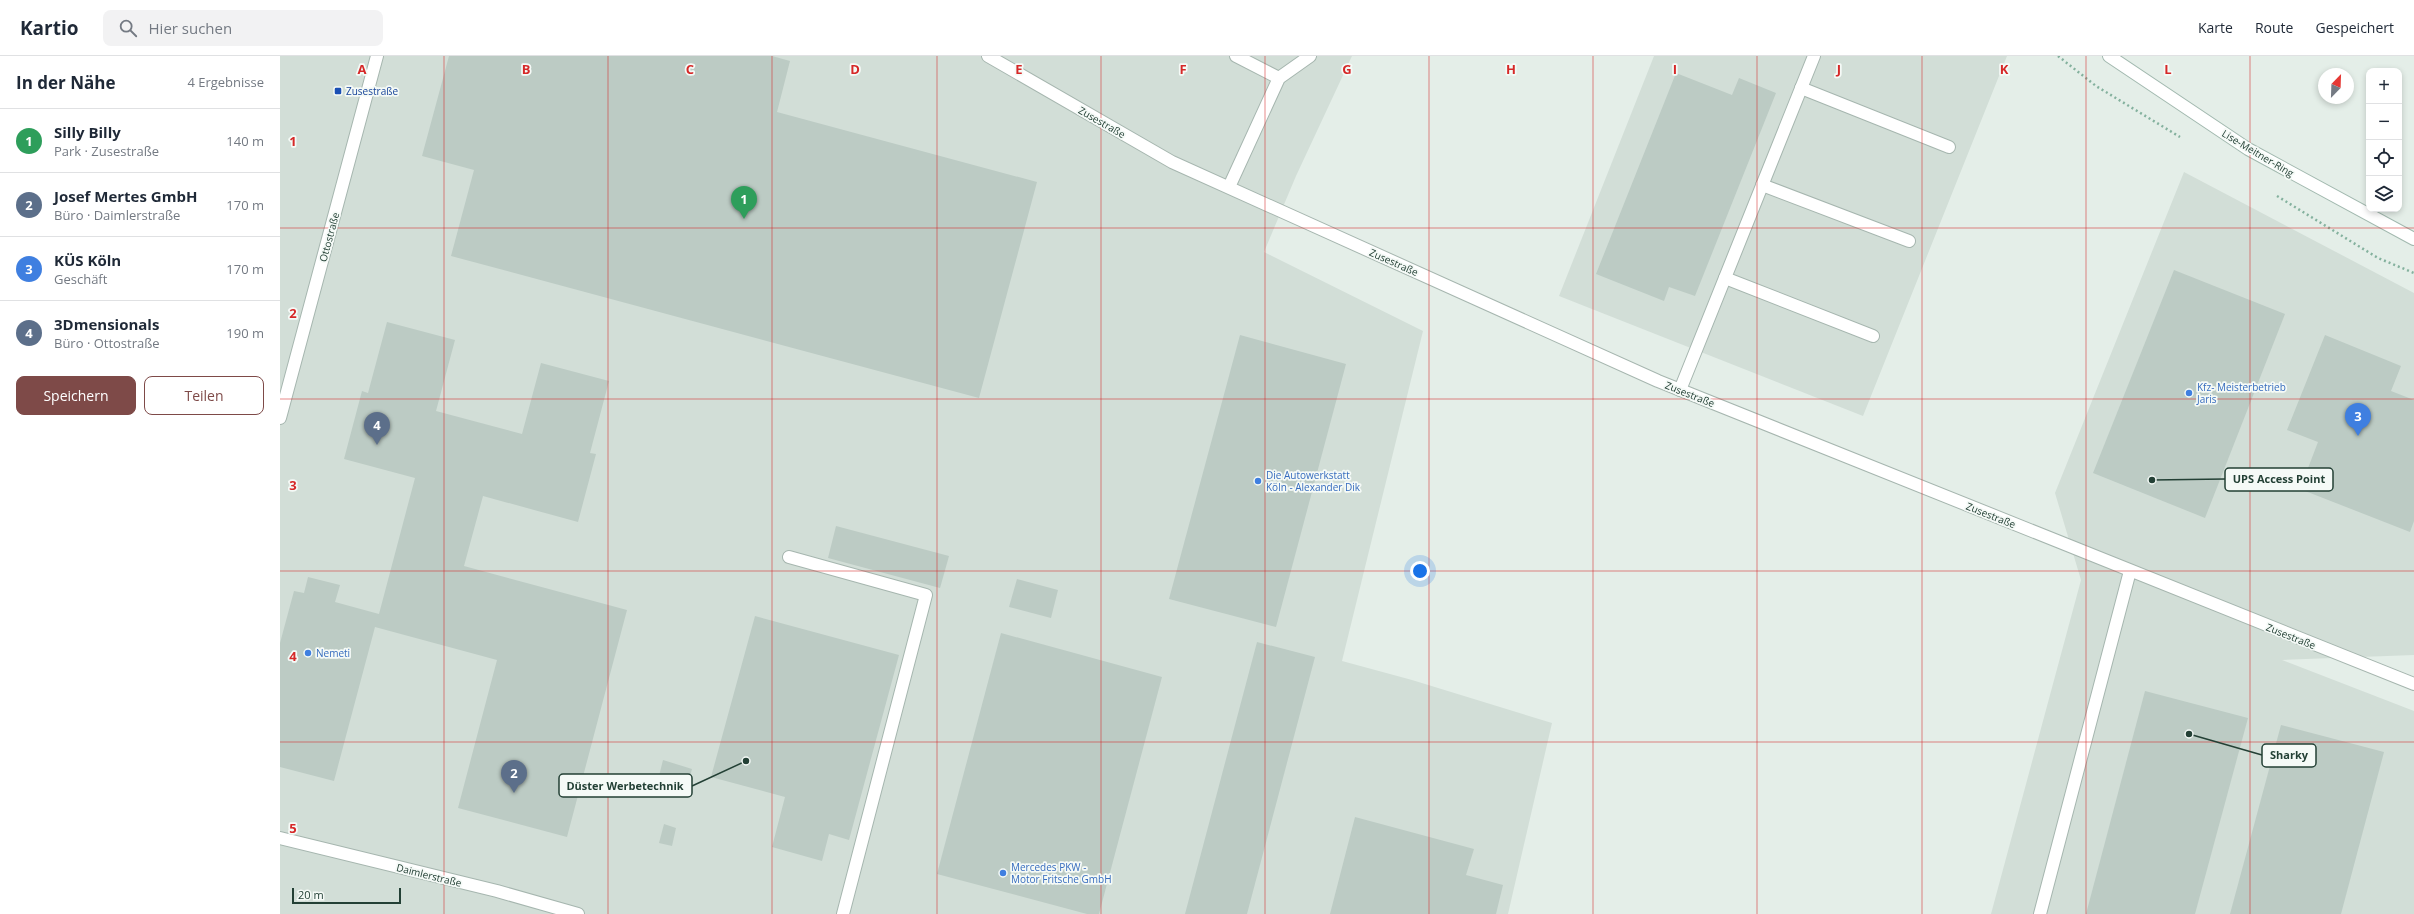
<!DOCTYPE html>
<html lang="de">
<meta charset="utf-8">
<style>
body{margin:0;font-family:"Open Sans",sans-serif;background:#f2f2f3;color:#1f2937}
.controls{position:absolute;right:12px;top:12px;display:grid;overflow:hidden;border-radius:8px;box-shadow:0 2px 6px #0003}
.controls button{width:36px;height:36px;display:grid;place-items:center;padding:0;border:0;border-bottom:1px solid #e0e1e3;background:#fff;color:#1f2937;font:20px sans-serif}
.compass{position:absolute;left:2038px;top:12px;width:36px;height:36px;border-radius:50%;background:#fff;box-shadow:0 2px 6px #0003;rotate:23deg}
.scale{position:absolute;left:12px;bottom:10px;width:109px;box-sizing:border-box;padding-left:4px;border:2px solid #234035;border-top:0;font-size:11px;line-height:14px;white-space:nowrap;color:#234035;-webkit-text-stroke:3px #f5faf7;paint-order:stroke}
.you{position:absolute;left:1140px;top:515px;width:14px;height:14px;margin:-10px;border:3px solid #fff;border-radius:50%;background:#1a73e8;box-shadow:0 0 0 6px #1a73e833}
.badge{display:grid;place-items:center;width:26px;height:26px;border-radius:50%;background:#7e4a48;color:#fff;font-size:13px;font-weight:700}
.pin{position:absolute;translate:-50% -33px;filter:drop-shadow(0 1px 2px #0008)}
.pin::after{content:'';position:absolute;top:21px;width:14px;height:12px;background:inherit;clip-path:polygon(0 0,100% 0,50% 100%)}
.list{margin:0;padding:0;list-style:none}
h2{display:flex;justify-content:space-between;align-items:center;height:52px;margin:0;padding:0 16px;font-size:17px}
h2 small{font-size:13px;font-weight:400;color:#747a83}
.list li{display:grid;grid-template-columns:26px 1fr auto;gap:12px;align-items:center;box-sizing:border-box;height:64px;padding:0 16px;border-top:1px solid #e0e1e3}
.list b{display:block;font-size:15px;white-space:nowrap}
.list p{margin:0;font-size:13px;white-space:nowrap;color:#747a83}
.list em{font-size:13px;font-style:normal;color:#747a83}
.actions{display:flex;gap:8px;padding:12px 16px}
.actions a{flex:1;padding:9px 0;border:1px solid #7e4a48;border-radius:8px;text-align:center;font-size:14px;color:#7e4a48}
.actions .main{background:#7e4a48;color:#fff}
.icon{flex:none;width:22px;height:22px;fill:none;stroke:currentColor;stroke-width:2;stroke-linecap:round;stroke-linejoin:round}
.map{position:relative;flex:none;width:2134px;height:858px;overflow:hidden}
header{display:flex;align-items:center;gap:24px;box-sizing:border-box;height:56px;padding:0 20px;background:#fff;border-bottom:1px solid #e0e1e3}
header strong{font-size:19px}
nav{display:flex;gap:22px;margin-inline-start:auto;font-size:14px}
.search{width:280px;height:36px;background:#f2f2f3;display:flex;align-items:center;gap:10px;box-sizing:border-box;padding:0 14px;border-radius:8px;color:#747a83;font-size:15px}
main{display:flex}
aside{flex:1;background:#fff}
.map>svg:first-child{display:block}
</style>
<header>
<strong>Kartio</strong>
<div class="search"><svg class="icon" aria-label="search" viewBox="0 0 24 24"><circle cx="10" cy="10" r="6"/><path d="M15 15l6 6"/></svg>Hier suchen</div>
<nav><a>Karte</a><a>Route</a><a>Gespeichert</a></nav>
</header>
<main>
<aside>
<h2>In der Nähe<small>4 Ergebnisse</small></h2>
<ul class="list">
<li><span class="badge" style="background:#2e9e5b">1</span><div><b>Silly Billy</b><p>Park · Zusestraße</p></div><em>140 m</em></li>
<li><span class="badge" style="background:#5c6f8a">2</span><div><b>Josef Mertes GmbH</b><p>Büro · Daimlerstraße</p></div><em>170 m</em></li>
<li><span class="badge" style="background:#3f7fe0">3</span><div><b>KÜS Köln</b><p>Geschäft</p></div><em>170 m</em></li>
<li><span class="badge" style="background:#5c6f8a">4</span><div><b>3Dmensionals</b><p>Büro · Ottostraße</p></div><em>190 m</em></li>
</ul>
<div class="actions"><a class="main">Speichern</a><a>Teilen</a></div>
</aside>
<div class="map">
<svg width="2134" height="858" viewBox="0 0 2134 858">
<rect width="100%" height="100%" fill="#e4eee8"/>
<g fill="#d2ded7">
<polygon points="0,0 1072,0 1016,120 984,196 1143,275 1062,605 1132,624 1272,667 1228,858 0,858"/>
<polygon points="1374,0 1727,0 1583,360 1279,240"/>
<polygon points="1904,116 2134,237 2134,599 2002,604 2134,655 2134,858 1711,858 1801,524 1775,437"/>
</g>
<g fill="#bccbc4">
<polygon points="169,0 492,0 510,5 497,56 757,126 699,342 171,200 194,114 142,100"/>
<polygon points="1396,17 1452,39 1459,22 1496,37 1415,240 1389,231 1384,245 1316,218"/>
<polygon points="1894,214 2005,258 1925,462 1813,417"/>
<polygon points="107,266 175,284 156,355 242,378 261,307 329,325 310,397 316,398 298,466 203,440 184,510 347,554 287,781 178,752 217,604 95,571 54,725 0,711 0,587 14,535 24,537 28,521 60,529 55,546 99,558 135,422 64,403 82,335 88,337"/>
<polygon points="960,279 1066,308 996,571 889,543"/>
<polygon points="2045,279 2121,310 2111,335 2134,344 2134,465 2130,476 2020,433 2038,386 2007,374"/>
<polygon points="556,470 669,500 660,532 548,502"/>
<polygon points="737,523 778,534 771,562 729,551"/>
<polygon points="475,560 619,599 569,784 549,778 542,805 492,791 505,741 431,721"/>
<polygon points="721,577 882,621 819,858 807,858 657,818"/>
<polygon points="977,586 1035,601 967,858 905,858"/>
<polygon points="1865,635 1968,662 1915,858 1806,858"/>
<polygon points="2001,669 2104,696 2061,858 1950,858"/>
<polygon points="383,704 412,713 408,728 379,720"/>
<polygon points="1075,761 1194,793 1186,819 1223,829 1216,858 1050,858"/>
<polygon points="384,768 396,772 392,790 379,787"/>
</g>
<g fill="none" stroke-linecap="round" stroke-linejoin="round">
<g stroke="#a6b6af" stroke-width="14">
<g id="service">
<polyline points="956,0 999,22"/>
<polyline points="1521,32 1669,91"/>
<polyline points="1482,129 1629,185"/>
<polyline points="949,131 999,22 1030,0"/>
<polyline points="1445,222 1593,280"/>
<polyline points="1400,334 1534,0"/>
<polyline points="509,501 646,539 563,858"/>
<polyline points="1760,858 1850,515"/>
</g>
</g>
<g stroke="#a6b6af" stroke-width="14">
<g id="minor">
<polyline points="708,0 892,106 1378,325 2134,628"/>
<polyline points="0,362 97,0"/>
<polyline points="0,782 217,835 298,858"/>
</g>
</g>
<g stroke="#a2b9af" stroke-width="14">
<polyline id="secondary" points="1829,0 1968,93 2134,183"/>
</g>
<g stroke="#84b19e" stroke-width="2.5" stroke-dasharray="2 3" stroke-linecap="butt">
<polyline points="1778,0 1816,30 1900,81"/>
<polyline points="1997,140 2098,202 2134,217"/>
</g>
<use href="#service" stroke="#fff" stroke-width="12"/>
<use href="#minor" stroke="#fff" stroke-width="12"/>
<use href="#secondary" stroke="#fff" stroke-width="12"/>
</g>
<path fill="none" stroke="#d62828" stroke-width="1" stroke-opacity="0.55" d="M164,0V858M328,0V858M492,0V858M657,0V858M821,0V858M985,0V858M1149,0V858M1313,0V858M1477,0V858M1642,0V858M1806,0V858M1970,0V858M0,172H2134M0,343H2134M0,515H2134M0,686H2134"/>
<rect fill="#1a4fb4" stroke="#f5faf7" stroke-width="1.5" x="54" y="31" width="8" height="8" rx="2"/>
<g fill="#3f7fe0" stroke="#f5faf7" stroke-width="1.5">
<circle cx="1909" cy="337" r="4"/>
<circle cx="978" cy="425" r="4"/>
<circle cx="28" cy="597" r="4"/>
<circle cx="723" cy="817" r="4"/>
</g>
<g text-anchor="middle" stroke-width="3.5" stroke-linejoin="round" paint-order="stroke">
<g font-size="10" fill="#164399" stroke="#f5faf7" text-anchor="start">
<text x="66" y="39">Zusestraße</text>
</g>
<g font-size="10" fill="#234035" stroke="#f5faf7">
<text transform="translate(822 66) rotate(30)" y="4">Zusestraße</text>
<text transform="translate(1978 97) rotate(31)" y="4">Lise-Meitner-Ring</text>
<text transform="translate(49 181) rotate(-75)" y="4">Ottostraße</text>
<text transform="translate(1114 206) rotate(24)" y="4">Zusestraße</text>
<text transform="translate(1410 338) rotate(22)" y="4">Zusestraße</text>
<text transform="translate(1711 459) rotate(22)" y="4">Zusestraße</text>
<text transform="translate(2011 580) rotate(22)" y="4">Zusestraße</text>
<text transform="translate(149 819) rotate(14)" y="4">Daimlerstraße</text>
</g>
<g font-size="10" fill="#366cbe" stroke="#f5faf7" text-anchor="start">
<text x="1917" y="335">Kfz- Meisterbetrieb<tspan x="1917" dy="12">Jaris</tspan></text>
<text x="986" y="423">Die Autowerkstatt<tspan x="986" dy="12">Köln - Alexander Dik</tspan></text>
<text x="36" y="601">Nemeti</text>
<text x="731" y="815">Mercedes PKW -<tspan x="731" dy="12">Motor Fritsche GmbH</tspan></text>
</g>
</g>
<g font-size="13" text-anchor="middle" font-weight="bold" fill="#d62828" stroke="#f5faf7" stroke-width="3.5" stroke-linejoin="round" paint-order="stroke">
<text x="82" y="18">A</text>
<text x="246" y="18">B</text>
<text x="410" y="18">C</text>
<text x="575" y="18">D</text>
<text x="739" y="18">E</text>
<text x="903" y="18">F</text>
<text x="1067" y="18">G</text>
<text x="1231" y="18">H</text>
<text x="1395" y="18">I</text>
<text x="1559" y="18">J</text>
<text x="1724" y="18">K</text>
<text x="1888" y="18">L</text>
<text x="13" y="90">1</text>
<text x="13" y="262">2</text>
<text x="13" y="434">3</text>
<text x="13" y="605">4</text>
<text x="13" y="777">5</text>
</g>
<path fill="none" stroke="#234035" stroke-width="1.5" d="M1872 424L1945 423M1909 678L1982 699M466 705L412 730"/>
<g fill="#234035" stroke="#f5faf7" stroke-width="1.5">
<circle cx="1872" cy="424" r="4"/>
<circle cx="1909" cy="678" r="4"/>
<circle cx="466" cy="705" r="4"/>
</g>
<g fill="#f5faf7" stroke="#234035" stroke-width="1.5">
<rect x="1945" y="412" width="108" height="23" rx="4"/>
<rect x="1982" y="688" width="54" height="23" rx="4"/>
<rect x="279" y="718" width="133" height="23" rx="4"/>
</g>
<g font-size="11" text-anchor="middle" font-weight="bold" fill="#234035">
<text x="1999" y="427">UPS Access Point</text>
<text x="2009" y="703">Sharky</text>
<text x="345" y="734">Düster Werbetechnik</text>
</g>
</svg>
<div class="controls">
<button>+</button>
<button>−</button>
<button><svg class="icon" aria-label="locate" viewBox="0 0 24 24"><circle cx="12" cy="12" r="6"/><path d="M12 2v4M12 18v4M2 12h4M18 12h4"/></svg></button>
<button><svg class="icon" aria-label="layers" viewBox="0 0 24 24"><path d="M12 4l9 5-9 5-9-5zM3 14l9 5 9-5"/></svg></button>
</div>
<svg class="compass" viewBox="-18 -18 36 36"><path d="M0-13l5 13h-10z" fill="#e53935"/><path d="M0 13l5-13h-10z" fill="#747a83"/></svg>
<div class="scale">20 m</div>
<div class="you"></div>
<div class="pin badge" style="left:464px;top:163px;background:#2e9e5b">1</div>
<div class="pin badge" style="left:234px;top:737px;background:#5c6f8a">2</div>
<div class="pin badge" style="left:2078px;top:380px;background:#3f7fe0">3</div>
<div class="pin badge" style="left:97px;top:389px;background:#5c6f8a">4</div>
</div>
</main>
